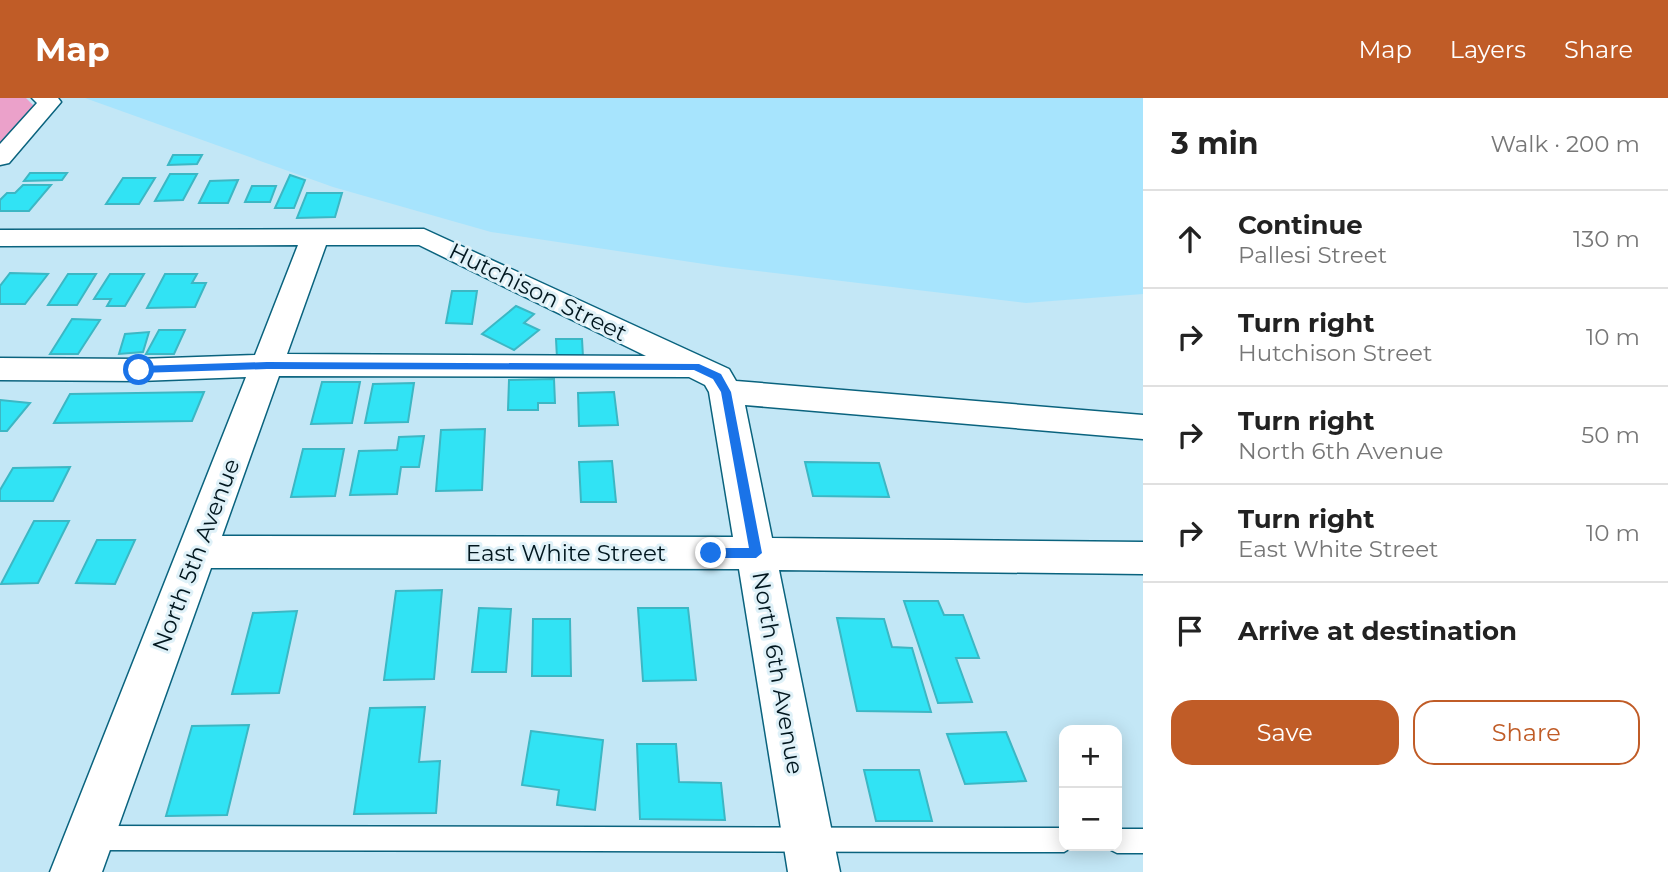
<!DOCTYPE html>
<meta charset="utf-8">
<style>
body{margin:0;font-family:Montserrat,sans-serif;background:#f6f6f6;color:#222}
.controls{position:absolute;right:21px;bottom:21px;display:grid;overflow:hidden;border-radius:14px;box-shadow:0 4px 18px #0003}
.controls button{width:63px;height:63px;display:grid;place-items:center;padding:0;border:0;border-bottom:2px solid #e0e0e0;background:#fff;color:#222;font:35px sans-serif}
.stop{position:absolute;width:21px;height:21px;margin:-16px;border:5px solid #1a73e8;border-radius:50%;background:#fff}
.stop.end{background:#1a73e8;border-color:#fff;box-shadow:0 2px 7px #0008}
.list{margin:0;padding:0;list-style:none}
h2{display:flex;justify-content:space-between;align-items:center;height:91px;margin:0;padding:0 28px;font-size:30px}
h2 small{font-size:23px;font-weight:400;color:#767676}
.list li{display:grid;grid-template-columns:46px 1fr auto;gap:21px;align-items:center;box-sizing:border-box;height:98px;padding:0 28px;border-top:2px solid #e0e0e0}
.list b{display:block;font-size:26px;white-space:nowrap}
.list p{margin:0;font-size:23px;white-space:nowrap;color:#767676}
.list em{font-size:23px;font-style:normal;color:#767676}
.actions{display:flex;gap:14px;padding:21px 28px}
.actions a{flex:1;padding:16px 0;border:2px solid #c05c27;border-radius:21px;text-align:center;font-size:24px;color:#c05c27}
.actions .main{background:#c05c27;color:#fff}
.icon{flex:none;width:38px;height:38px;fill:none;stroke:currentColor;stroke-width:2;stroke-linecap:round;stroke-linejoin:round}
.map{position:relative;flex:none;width:1143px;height:774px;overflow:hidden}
header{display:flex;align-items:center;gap:42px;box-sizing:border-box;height:98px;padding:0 35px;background:#c05c27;color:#fff}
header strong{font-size:33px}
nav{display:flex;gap:38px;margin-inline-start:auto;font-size:24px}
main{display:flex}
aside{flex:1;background:#fff}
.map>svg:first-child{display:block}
</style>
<header>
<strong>Map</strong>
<nav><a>Map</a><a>Layers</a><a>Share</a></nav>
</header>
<main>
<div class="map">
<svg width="1143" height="774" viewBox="0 0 1143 774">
<rect width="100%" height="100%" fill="#c3e7f6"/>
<polygon fill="#a7e4fd" points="85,0 1143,0 1143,196 1026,205 724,169 491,134 333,89"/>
<polygon fill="#eba1ca" points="0,0 26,0 36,10 0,45"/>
<g fill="#31e3f4" stroke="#3cb7c4" stroke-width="2">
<polygon points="173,57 202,57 197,66 168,67"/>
<polygon points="30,75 67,75 62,82 24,83"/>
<polygon points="170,76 197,76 183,102 155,103"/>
<polygon points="290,77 305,82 294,110 275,110"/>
<polygon points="123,80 155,80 139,106 106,106"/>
<polygon points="238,82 228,105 199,105 210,83"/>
<polygon points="23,87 51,87 29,113 0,113 0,102 7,95 15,95"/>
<polygon points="252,88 276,88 270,104 245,104"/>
<polygon points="307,95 342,95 335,119 297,120"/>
<polygon points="10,175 48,176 25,206 0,206 0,188"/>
<polygon points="68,176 96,176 77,207 48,207"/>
<polygon points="110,176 144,176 125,208 107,208 111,201 94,201"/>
<polygon points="165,176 197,176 192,185 206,185 195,209 147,210"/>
<polygon points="452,193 477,193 472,226 446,225"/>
<polygon points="516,208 534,216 524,225 539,232 514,252 482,236"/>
<polygon points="72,221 100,222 78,256 50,256"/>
<polygon points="159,232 185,232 174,256 146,256"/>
<polygon points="149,234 143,254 119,256 125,236"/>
<polygon points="556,241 582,241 583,259 557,260"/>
<polygon points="554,281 555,305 538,305 538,312 508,312 509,282"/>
<polygon points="322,284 360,284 352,325 311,326"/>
<polygon points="414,285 408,324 365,325 373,286"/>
<polygon points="204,294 192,323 54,325 70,296"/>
<polygon points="614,294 618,327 579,328 578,295"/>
<polygon points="0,302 30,305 7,333 0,333"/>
<polygon points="485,331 482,392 436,393 441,332"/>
<polygon points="424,338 419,369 401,369 397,396 350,397 359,353 397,352 399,339"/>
<polygon points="303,351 344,351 335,398 291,399"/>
<polygon points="612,363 616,404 581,404 579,364"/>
<polygon points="805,364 879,365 889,399 813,398"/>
<polygon points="70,369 53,403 0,403 0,392 13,370"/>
<polygon points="34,423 69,423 38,485 1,486"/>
<polygon points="97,442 135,442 115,486 76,485"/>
<polygon points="442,492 434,581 384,582 396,493"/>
<polygon points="904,503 938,503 944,517 963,517 979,560 956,560 972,604 938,605"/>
<polygon points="479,510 511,511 506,574 472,574"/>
<polygon points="638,510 688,510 696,582 643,583"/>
<polygon points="297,513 279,595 232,596 253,515"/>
<polygon points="837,520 884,521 892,549 912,550 931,614 857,613"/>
<polygon points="533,521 570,521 571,578 532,578"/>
<polygon points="425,609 419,664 440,663 436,715 354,716 370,610"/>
<polygon points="249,627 227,717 166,718 192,628"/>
<polygon points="531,633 603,642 595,712 557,707 559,692 522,687"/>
<polygon points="1006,634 1026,683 965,686 947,636"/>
<polygon points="637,646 676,646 679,684 721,685 725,722 640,721"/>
<polygon points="864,672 919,672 932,723 876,723"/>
</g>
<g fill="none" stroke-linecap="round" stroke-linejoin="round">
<g stroke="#0a637e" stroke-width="3">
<g id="service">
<polygon points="92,728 1064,730 1064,748 1074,748 1064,754 92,752 84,748 80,740 84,732"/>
<polygon points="1117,731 1143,731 1143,755 1117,755 1109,751 1107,748 1117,748"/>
</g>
</g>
<g stroke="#0a637e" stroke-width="3">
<g id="minor">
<polygon points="32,0 58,0 61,4 9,65 0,67 0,46 37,5"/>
<path d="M424,131L729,271L736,283L1143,317V341L745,307L772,440L1143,444V476L779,472L840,774H788L739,471L211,470L102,774H50L246,279L139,283L0,282V260L139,261L255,257L298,147L0,148V132ZM326,147H419L646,258L287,256ZM279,278L689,279L705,287L709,294L733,439L222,438Z"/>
</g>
</g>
<use href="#service" fill="#fff" fill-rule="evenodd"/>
<use href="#minor" fill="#fff" fill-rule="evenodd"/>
</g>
<polygon fill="#1a73e8" points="267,264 699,266 721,276 731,294 762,455 756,460 711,460 705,455 711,450 749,450 721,294 713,281 694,272 267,271 139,275 134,272 139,268"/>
<g text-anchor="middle" stroke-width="6" stroke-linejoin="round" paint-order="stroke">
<g font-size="23" fill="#02171f" stroke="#dff1f8">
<text transform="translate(538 194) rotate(26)" y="8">Hutchison Street</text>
<text x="566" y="463">East White Street</text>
<text transform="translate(196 457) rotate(-69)" y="8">North 5th Avenue</text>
<text transform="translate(778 575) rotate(80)" y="8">North 6th Avenue</text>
</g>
</g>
</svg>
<div class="controls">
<button>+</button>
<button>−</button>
</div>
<div class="stop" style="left:139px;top:272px"></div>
<div class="stop end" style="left:711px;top:455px"></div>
</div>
<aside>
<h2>3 min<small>Walk · 200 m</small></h2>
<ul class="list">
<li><svg class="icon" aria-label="ahead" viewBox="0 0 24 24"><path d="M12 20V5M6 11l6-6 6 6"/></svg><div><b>Continue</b><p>Pallesi Street</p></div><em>130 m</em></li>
<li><svg class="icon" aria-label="right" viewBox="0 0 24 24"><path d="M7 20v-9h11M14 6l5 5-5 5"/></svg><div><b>Turn right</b><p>Hutchison Street</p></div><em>10 m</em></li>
<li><svg class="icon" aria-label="right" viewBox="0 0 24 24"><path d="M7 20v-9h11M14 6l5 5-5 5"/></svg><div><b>Turn right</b><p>North 6th Avenue</p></div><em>50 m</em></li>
<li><svg class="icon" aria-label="right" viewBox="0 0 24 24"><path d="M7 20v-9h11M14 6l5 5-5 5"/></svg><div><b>Turn right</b><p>East White Street</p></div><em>10 m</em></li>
<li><svg class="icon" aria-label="arrive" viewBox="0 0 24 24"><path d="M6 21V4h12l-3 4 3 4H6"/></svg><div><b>Arrive at destination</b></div></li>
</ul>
<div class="actions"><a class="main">Save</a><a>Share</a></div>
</aside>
</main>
